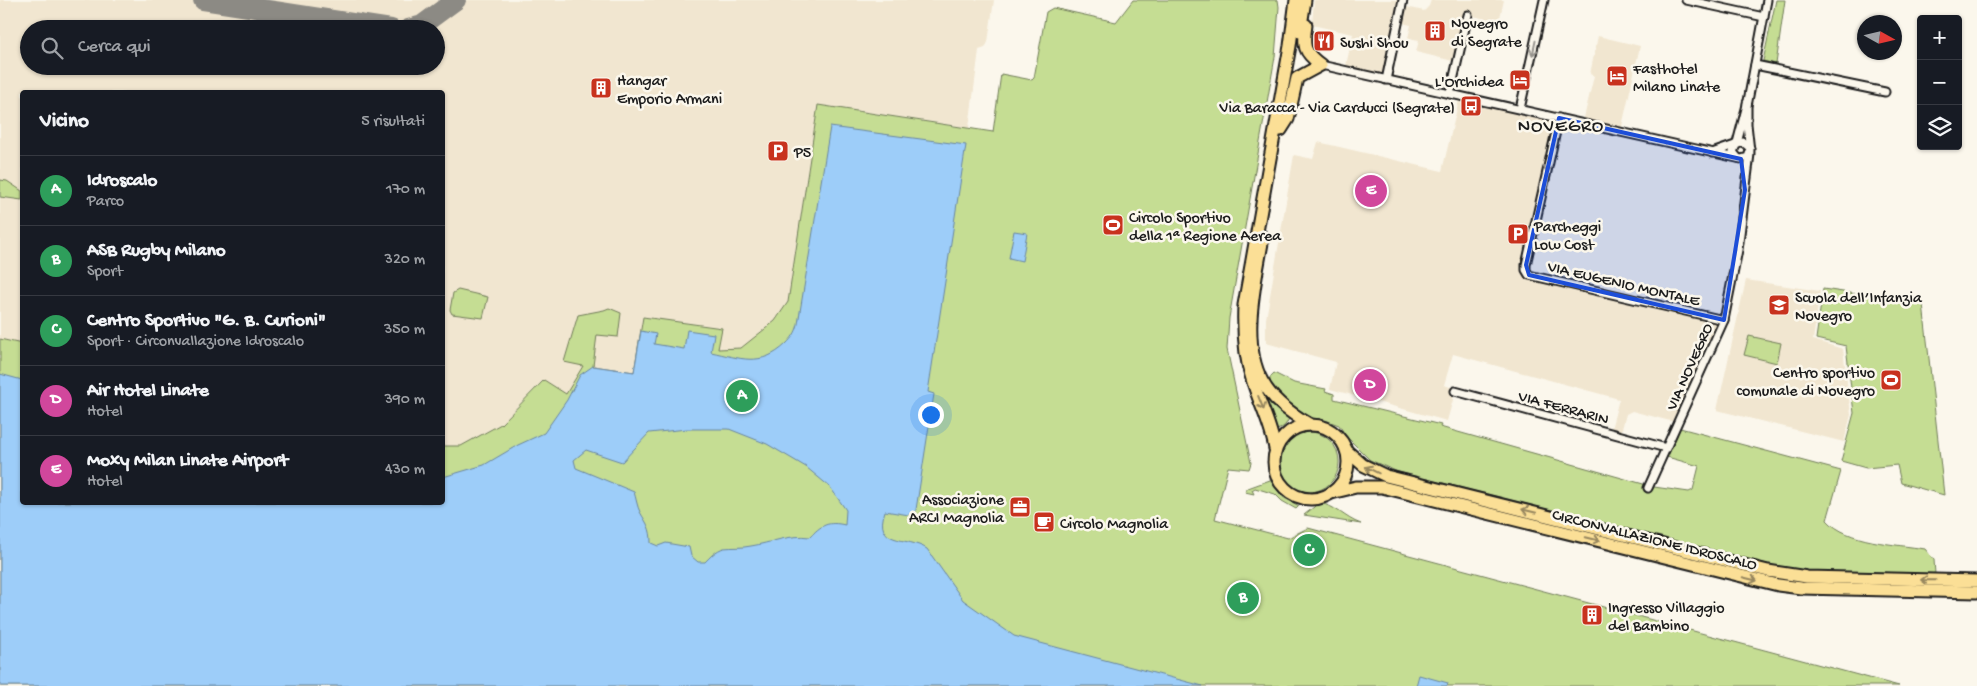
<!DOCTYPE html>
<html lang="it">
<meta charset="utf-8">
<style>
body{margin:0;font-family:"Gochi Hand",sans-serif;background:#242831;color:#f1f3f6}
.controls{position:absolute;right:15px;top:15px;display:grid;overflow:hidden;border-radius:5px;box-shadow:0 1px 4px #0004}
.controls button{width:45px;height:45px;display:grid;place-items:center;padding:0;border:0;border-bottom:1px solid #363941;background:#171b24;color:#f1f3f6;font:25px sans-serif}
.compass{position:absolute;left:1857px;top:15px;width:45px;height:45px;border-radius:50%;background:#171b24;box-shadow:0 1px 4px #0004;rotate:98deg}
.you{position:absolute;left:930px;top:414px;width:18px;height:18px;margin:-12px;border:4px solid #fff;border-radius:50%;background:#1a73e8;box-shadow:0 0 0 8px #1a73e833}
.badge{display:grid;place-items:center;width:32px;height:32px;border-radius:50%;background:#c8321e;color:#fff;font-size:16px;font-weight:700}
.pin{position:absolute;translate:-50% -50%;border:2px solid #fff;box-shadow:0 1px 5px #0006}
.list{margin:0;padding:0;list-style:none}
h2{display:flex;justify-content:space-between;align-items:center;height:65px;margin:0;padding:0 20px;font-size:21px}
h2 small{font-size:16px;font-weight:400;color:#9ea1a6}
.list li{display:grid;grid-template-columns:32px 1fr auto;gap:15px;align-items:center;box-sizing:border-box;height:70px;padding:0 20px;border-top:1px solid #363941}
.list b{display:block;font-size:19px;white-space:nowrap}
.list p{margin:0;font-size:16px;white-space:nowrap;color:#9ea1a6}
.list em{font-size:16px;font-style:normal;color:#9ea1a6}
.icon{flex:none;width:28px;height:28px;fill:none;stroke:currentColor;stroke-width:2;stroke-linecap:round;stroke-linejoin:round}
.map{position:relative;flex:none;width:1977px;height:686px;overflow:hidden}
.search{position:absolute;background:#171b24;box-shadow:0 1px 4px #0004;left:20px;top:20px;width:425px;height:55px;display:flex;align-items:center;gap:12px;box-sizing:border-box;padding:0 18px;border-radius:28px;color:#9ea1a6;font-size:19px}
.panel{position:absolute;background:#171b24;box-shadow:0 1px 4px #0004;left:20px;top:90px;width:425px;height:415px;border-radius:5px}
.map>svg:first-child{display:block}
</style>
<div class="map">
<svg width="1977" height="686" viewBox="0 0 1977 686">
<rect width="100%" height="100%" fill="#fbf7ec"/>
<filter id="ink" filterUnits="userSpaceOnUse"><feTurbulence type="fractalNoise" baseFrequency=".02" numOctaves="2"/><feDisplacementMap in="SourceGraphic" scale="10" xChannelSelector="R" yChannelSelector="G"/><feConvolveMatrix kernelMatrix="1 2 1 2 8 2 1 2 1" color-interpolation-filters="sRGB"/></filter>
<g filter="url(#ink)">
<g fill="#f1e6d0" fill-rule="evenodd">
<path d="M0,0H994L988,42L985,48L979,50L969,128L818,105L788,302L775,321L758,336L740,348L718,349L722,328L643,317L635,372L593,366L565,395L544,380L501,424L461,446H443L442,92H22V344L0,339ZM29,29H436V66H29Z"/>
<polygon points="1314,0 1403,0 1402,6 1424,11 1429,6 1431,0 1504,0 1499,22 1469,15 1457,62 1416,52 1419,40 1408,38 1411,25 1398,22 1386,80 1345,70 1353,34 1312,25"/>
<polygon points="1598,36 1640,46 1621,131 1583,122 1594,76 1590,74"/>
<polygon points="1460,96 1559,118 1526,265 1529,274 1724,320 1678,423 1632,411 1626,414 1620,436 1610,433 1619,399 1453,354 1444,385 1456,389 1447,421 1330,389 1336,362 1266,343 1266,319 1294,155 1313,159 1318,142 1442,171"/>
<polygon points="1746,280 1820,291 1813,340 1843,349 1851,415 1844,442 1717,410"/>
</g>
<g fill="#c5dd93" stroke="#707c58">
<polygon points="1133,0 1278,0 1279,7 1275,57 1229,318 1227,349 1251,463 1249,469 1228,467 1215,519 1288,538 1308,528 1899,686 0,686 0,339 22,344 22,502 442,502 443,446 461,446 501,424 544,380 566,394 583,366 564,362 578,315 604,310 609,308 621,313 618,337 597,335 593,366 634,372 643,317 722,328 718,349 741,348 775,321 788,302 818,105 993,132 1001,74 1032,80 1034,78 1046,12 1053,8 1116,22"/>
<polygon points="1776,0 1785,0 1776,64 1763,61"/>
<polygon points="0,180 7,181 22,191 22,200 0,197"/>
<polygon points="1823,289 1923,304 1944,495 1901,483 1897,465 1866,468 1841,461 1854,413 1846,346 1816,339"/>
<polygon points="458,290 488,297 483,318 452,314 450,310 453,293"/>
<polygon points="1749,336 1781,343 1777,363 1744,355"/>
<path d="M1274,373L1294,383L1326,389L1325,391L1334,394V399L1441,425L1440,427L1654,487L1689,492L1693,490L1699,466L1667,457L1680,428L1841,471L1827,520C1847,543 1896,544 1925,549L1934,560L1935,574L1809,571L1771,565L1398,472L1370,460L1346,436L1339,425L1325,420L1299,416L1288,406L1270,384V377Z"/>
<path d="M1260,384L1279,410L1289,418C1287,424 1283,428 1277,430L1261,393Z"/>
<circle cx="1309" cy="462" r="30"/>
<polygon points="1270,480 1283,497 1299,506 1296,509 1282,501 1275,494 1255,488 1252,490 1254,494 1245,492 1248,488"/>
<path d="M1319,503C1337,506 1344,518 1361,524L1304,515Z"/>
</g>
<g fill="#9dcdf9" stroke="#6986a1" fill-rule="evenodd">
<path d="M830,127L966,145L928,392L934,394L915,516L885,511C873,546 907,536 927,549L963,600L1014,636L1203,686H0V374L22,380V502H442L443,477L484,465L518,445L544,433L567,400L580,375L593,366L634,372L641,331L656,334L654,344L684,349L687,330L714,334L711,352C740,358 761,368 786,344C792,338 796,333 798,324ZM687,429H729L767,444L806,467L830,487L846,510L845,525C828,521 821,525 810,537C789,534 771,543 751,546C742,548 732,547 724,548C716,550 710,557 705,562H698L691,556L689,547L666,543L658,546L651,543C651,528 647,524 640,512C637,506 636,498 634,492L576,468L574,460L586,450L622,462L649,433Z"/>
<polygon points="1014,231 1027,233 1022,261 1009,258"/>
<polygon points="1419,675 1448,683 1447,686 1416,686"/>
</g>
<g fill="none" stroke-linecap="round" stroke-linejoin="round">
<g stroke="#8c8a84" stroke-width="20">
<polyline points="203,0 391,29"/>
<polyline points="408,29 422,25 456,0"/>
</g>
<g stroke="#1c1c1c" stroke-width="11">
<g id="minor">
<polyline points="1686,0 1764,17"/>
<polyline points="1321,65 1741,159 1748,157 1750,151 1747,124 1747,103"/>
<polyline points="1755,65 1885,92"/>
<polyline points="1386,80 1403,0"/>
<polyline points="1450,94 1468,15"/>
<polyline points="1520,109 1544,0"/>
<polyline points="1559,118 1526,265 1526,270 1529,275 1724,320"/>
<polyline points="1737,143 1748,101 1767,0"/>
<polyline points="1712,153 1735,145"/>
<polyline points="1738,158 1733,152 1736,145 1743,142 1750,148"/>
<polyline points="1455,391 1666,448"/>
<polyline points="1648,488 1724,320 1738,250 1750,154"/>
</g>
</g>
<g stroke="#1c1c1c" stroke-width="15">
<g id="primary">
<polyline points="1300,32 1305,0"/>
<path d="M1281,130L1288,119L1297,78L1321,65C1303,52 1303,46 1306,25"/>
<path d="M1263,237C1256,280 1240,340 1262,381C1272,400 1290,413 1309,424"/>
<circle cx="1311" cy="462" r="37"/>
<path d="M1275,449C1271,424 1259,403 1252,379C1244,355 1243,330 1244,305L1290,46L1296,0"/>
<polyline points="1346,450 1363,465 1386,476 1768,571 1807,577 1977,581"/>
<polyline points="1331,493 1356,487 1382,487 1778,585 1801,588 1977,592"/>
</g>
</g>
<use href="#minor" stroke="#fbf7ec" stroke-width="7"/>
<use href="#primary" stroke="#fbdf96" stroke-width="11"/>
</g>
<defs><path id="oneway-shaft" d="M-6 0H5M1.5-3L5.5 0L1.5 3" fill="none" stroke-width="1.6" stroke-linecap="round" stroke-linejoin="round" transform="scale(1.25)"/></defs>
<g stroke="#97948e">
<use href="#oneway-shaft" transform="translate(1534 48) rotate(102)"/>
<use href="#oneway-shaft" transform="translate(1548 165) rotate(103)"/>
</g>
<g stroke="#97875f">
<use href="#oneway-shaft" transform="translate(1261 403) rotate(68)"/>
<use href="#oneway-shaft" transform="translate(1372 470) rotate(-154)"/>
<use href="#oneway-shaft" transform="translate(1529 511) rotate(-166)"/>
<use href="#oneway-shaft" transform="translate(1593 539) rotate(14)"/>
<use href="#oneway-shaft" transform="translate(1750 579) rotate(13)"/>
<use href="#oneway-shaft" transform="translate(1928 580) rotate(-179)"/>
</g>
</g>
<path fill="#1d4ed8" fill-opacity="0.2" stroke="#1d4ed8" stroke-width="4" stroke-linejoin="round" d="M1559,118L1741,159L1745,190L1724,320L1529,275L1526,265Z"/>
<defs>
<g id="building-square" transform="scale(1.125)"><rect x="-9" y="-9" width="18" height="18" rx="4" fill="#c8321e" stroke="#fbf7ec"/><path d="M-4-6H4V6H1V3H-1V6H-4ZM-2.5-4.3h1.7v1.8h-1.7ZM.8-4.3h1.7v1.8H.8ZM-2.5-1h1.7V.8h-1.7ZM.8-1h1.7V.8H.8Z" fill="#fff"/></g>
<g id="restaurant-square" transform="scale(1.125)"><rect x="-9" y="-9" width="18" height="18" rx="4" fill="#c8321e" stroke="#fbf7ec"/><path d="M-5-6h1v4h1v-4h1v4h1v-4h1v5L-1.5 .5V6h-2V.5L-5-1ZM5-6V6H3V1.5H1.5Q1.5-4 5-6Z" fill="#fff"/></g>
<g id="hotel-square" transform="scale(1.125)"><rect x="-9" y="-9" width="18" height="18" rx="4" fill="#c8321e" stroke="#fbf7ec"/><path d="M-6-4.5h1.5V1H6V5H4.5V3h-9V5H-6ZM-4 0a1.8 1.8 0 1 1 3.6 0ZM.5 0V-2.5h3Q6-2.5 6 0Z" fill="#fff"/></g>
<g id="bus-square" transform="scale(1.125)"><rect x="-9" y="-9" width="18" height="18" rx="4" fill="#c8321e" stroke="#fbf7ec"/><path d="M-5-6H5V4H4V6H2V4H-2V6H-4V4H-5ZM-3.5-4V0h7V-4ZM-3.5 1.2v1.5H-2V1.2ZM2 1.2v1.5H3.5V1.2Z" fill="#fff"/></g>
<g id="parking-square" transform="scale(1.125)"><rect x="-9" y="-9" width="18" height="18" rx="4" fill="#c8321e" stroke="#fbf7ec"/><path d="M-3.5-5.5H1a3.5 3.5 0 0 1 0 7H-1V5.5H-3.5ZM-1-3.4V-.6H.8a1.4 1.4 0 0 0 0-2.8Z" fill="#fff"/></g>
<g id="stadium-square" transform="scale(1.125)"><rect x="-9" y="-9" width="18" height="18" rx="4" fill="#c8321e" stroke="#fbf7ec"/><path d="M0-5a6.5 5 0 1 0 0 10a6.5 5 0 1 0 0-10ZM-3.5-1.8h7v3.6h-7Z" fill="#fff"/></g>
<g id="school-square" transform="scale(1.125)"><rect x="-9" y="-9" width="18" height="18" rx="4" fill="#c8321e" stroke="#fbf7ec"/><path d="M0-5L7-2L0 1L-7-2ZM-4 1L0 2.5L4 1V4Q0 6-4 4Z" fill="#fff"/></g>
<g id="office-square" transform="scale(1.125)"><rect x="-9" y="-9" width="18" height="18" rx="4" fill="#c8321e" stroke="#fbf7ec"/><path d="M-6-3h4V-5.5h4V-3h4V5H-6ZM-1-4.5V-3h2v-1.5ZM-6 0V1H6V0Z" fill="#fff"/></g>
<g id="cafe-square" transform="scale(1.125)"><rect x="-9" y="-9" width="18" height="18" rx="4" fill="#c8321e" stroke="#fbf7ec"/><path d="M-5.5-4.5H6V0H3Q3 3.5 0 3.5H-2.5Q-5.5 3.5-5.5 0ZM3-3.2v2h1.7v-2ZM-6 4.5H4V6H-6Z" fill="#fff"/></g>
</defs>
<g fill-rule="evenodd">
<use href="#building-square" x="1435" y="31"/>
<use href="#restaurant-square" x="1324" y="41"/>
<use href="#hotel-square" x="1617" y="76"/>
<use href="#hotel-square" x="1520" y="80"/>
<use href="#building-square" x="601" y="88"/>
<use href="#bus-square" x="1471" y="106"/>
<use href="#parking-square" x="778" y="151"/>
<use href="#stadium-square" x="1113" y="225"/>
<use href="#parking-square" x="1518" y="234"/>
<use href="#school-square" x="1779" y="305"/>
<use href="#stadium-square" x="1891" y="380"/>
<use href="#office-square" x="1020" y="507"/>
<use href="#cafe-square" x="1044" y="522"/>
<use href="#building-square" x="1592" y="615"/>
</g>
<g text-anchor="middle" stroke-width="5" stroke-linejoin="round" paint-order="stroke">
<g font-size="16" fill="#1c1c1c" stroke="#fbf7ec" text-anchor="start">
<text x="1451" y="28">Novegro<tspan x="1451" dy="18">di Segrate</tspan></text>
<text x="1340" y="47">Sushi Shou</text>
<text x="1633" y="73">Fasthotel<tspan x="1633" dy="18">Milano Linate</tspan></text>
<text x="617" y="85">Hangar<tspan x="617" dy="18">Emporio Armani</tspan></text>
<text x="1504" y="86" text-anchor="end">L'Orchidea</text>
<text x="1455" y="112" text-anchor="end">Via Baracca - Via Carducci (Segrate)</text>
<text x="794" y="157">P5</text>
<text x="1129" y="222">Circolo Sportivo<tspan x="1129" dy="18">della 1ª Regione Aerea</tspan></text>
<text x="1534" y="231">Parcheggi<tspan x="1534" dy="18">Low Cost</tspan></text>
<text x="1795" y="302">Scuola dell’Infanzia<tspan x="1795" dy="18">Novegro</tspan></text>
<text x="1875" y="377" text-anchor="end">Centro sportivo<tspan x="1875" dy="18">comunale di Novegro</tspan></text>
<text x="1004" y="504" text-anchor="end">Associazione<tspan x="1004" dy="18">ARCI Magnolia</tspan></text>
<text x="1060" y="528">Circolo Magnolia</text>
<text x="1608" y="612">Ingresso Villaggio<tspan x="1608" dy="18">del Bambino</tspan></text>
</g>
<g font-size="16" fill="#1c1c1c" stroke="#fbf7ec">
<text transform="translate(1624 282) rotate(13)" y="6">VIA EUGENIO MONTALE</text>
<text transform="translate(1688 366) rotate(-66)" y="6">VIA NOVEGRO</text>
<text transform="translate(1564 406) rotate(15)" y="6">VIA FERRARIN</text>
<text transform="translate(1655 538) rotate(14)" y="6">CIRCONVALLAZIONE IDROSCALO</text>
</g>
<g font-size="19" letter-spacing="1" fill="#1c1c1c" stroke="#fbf7ec">
<text x="1561" y="131">NOVEGRO</text>
</g>
</g>
</svg>
<div class="controls">
<button>+</button>
<button>−</button>
<button><svg class="icon" aria-label="layers" viewBox="0 0 24 24"><path d="M12 4l9 5-9 5-9-5zM3 14l9 5 9-5"/></svg></button>
</div>
<svg class="compass" viewBox="-18 -18 36 36"><path d="M0-13l5 13h-10z" fill="#e53935"/><path d="M0 13l5-13h-10z" fill="#9ea1a6"/></svg>
<div class="you"></div>
<div class="pin badge" style="left:742px;top:396px;background:#2e9e5b">A</div>
<div class="pin badge" style="left:1243px;top:598px;background:#2e9e5b">B</div>
<div class="pin badge" style="left:1309px;top:550px;background:#2e9e5b">C</div>
<div class="pin badge" style="left:1370px;top:385px;background:#d1479c">D</div>
<div class="pin badge" style="left:1371px;top:191px;background:#d1479c">E</div>
<div class="search"><svg class="icon" aria-label="search" viewBox="0 0 24 24"><circle cx="10" cy="10" r="6"/><path d="M15 15l6 6"/></svg>Cerca qui</div>
<section class="panel">
<h2>Vicino<small>5 risultati</small></h2>
<ul class="list">
<li><span class="badge" style="background:#2e9e5b">A</span><div><b>Idroscalo</b><p>Parco</p></div><em>170 m</em></li>
<li><span class="badge" style="background:#2e9e5b">B</span><div><b>ASB Rugby Milano</b><p>Sport</p></div><em>320 m</em></li>
<li><span class="badge" style="background:#2e9e5b">C</span><div><b>Centro Sportivo &quot;G. B. Curioni&quot;</b><p>Sport · Circonvallazione Idroscalo</p></div><em>350 m</em></li>
<li><span class="badge" style="background:#d1479c">D</span><div><b>Air Hotel Linate</b><p>Hotel</p></div><em>390 m</em></li>
<li><span class="badge" style="background:#d1479c">E</span><div><b>Moxy Milan Linate Airport</b><p>Hotel</p></div><em>430 m</em></li>
</ul>
</section>
</div>
